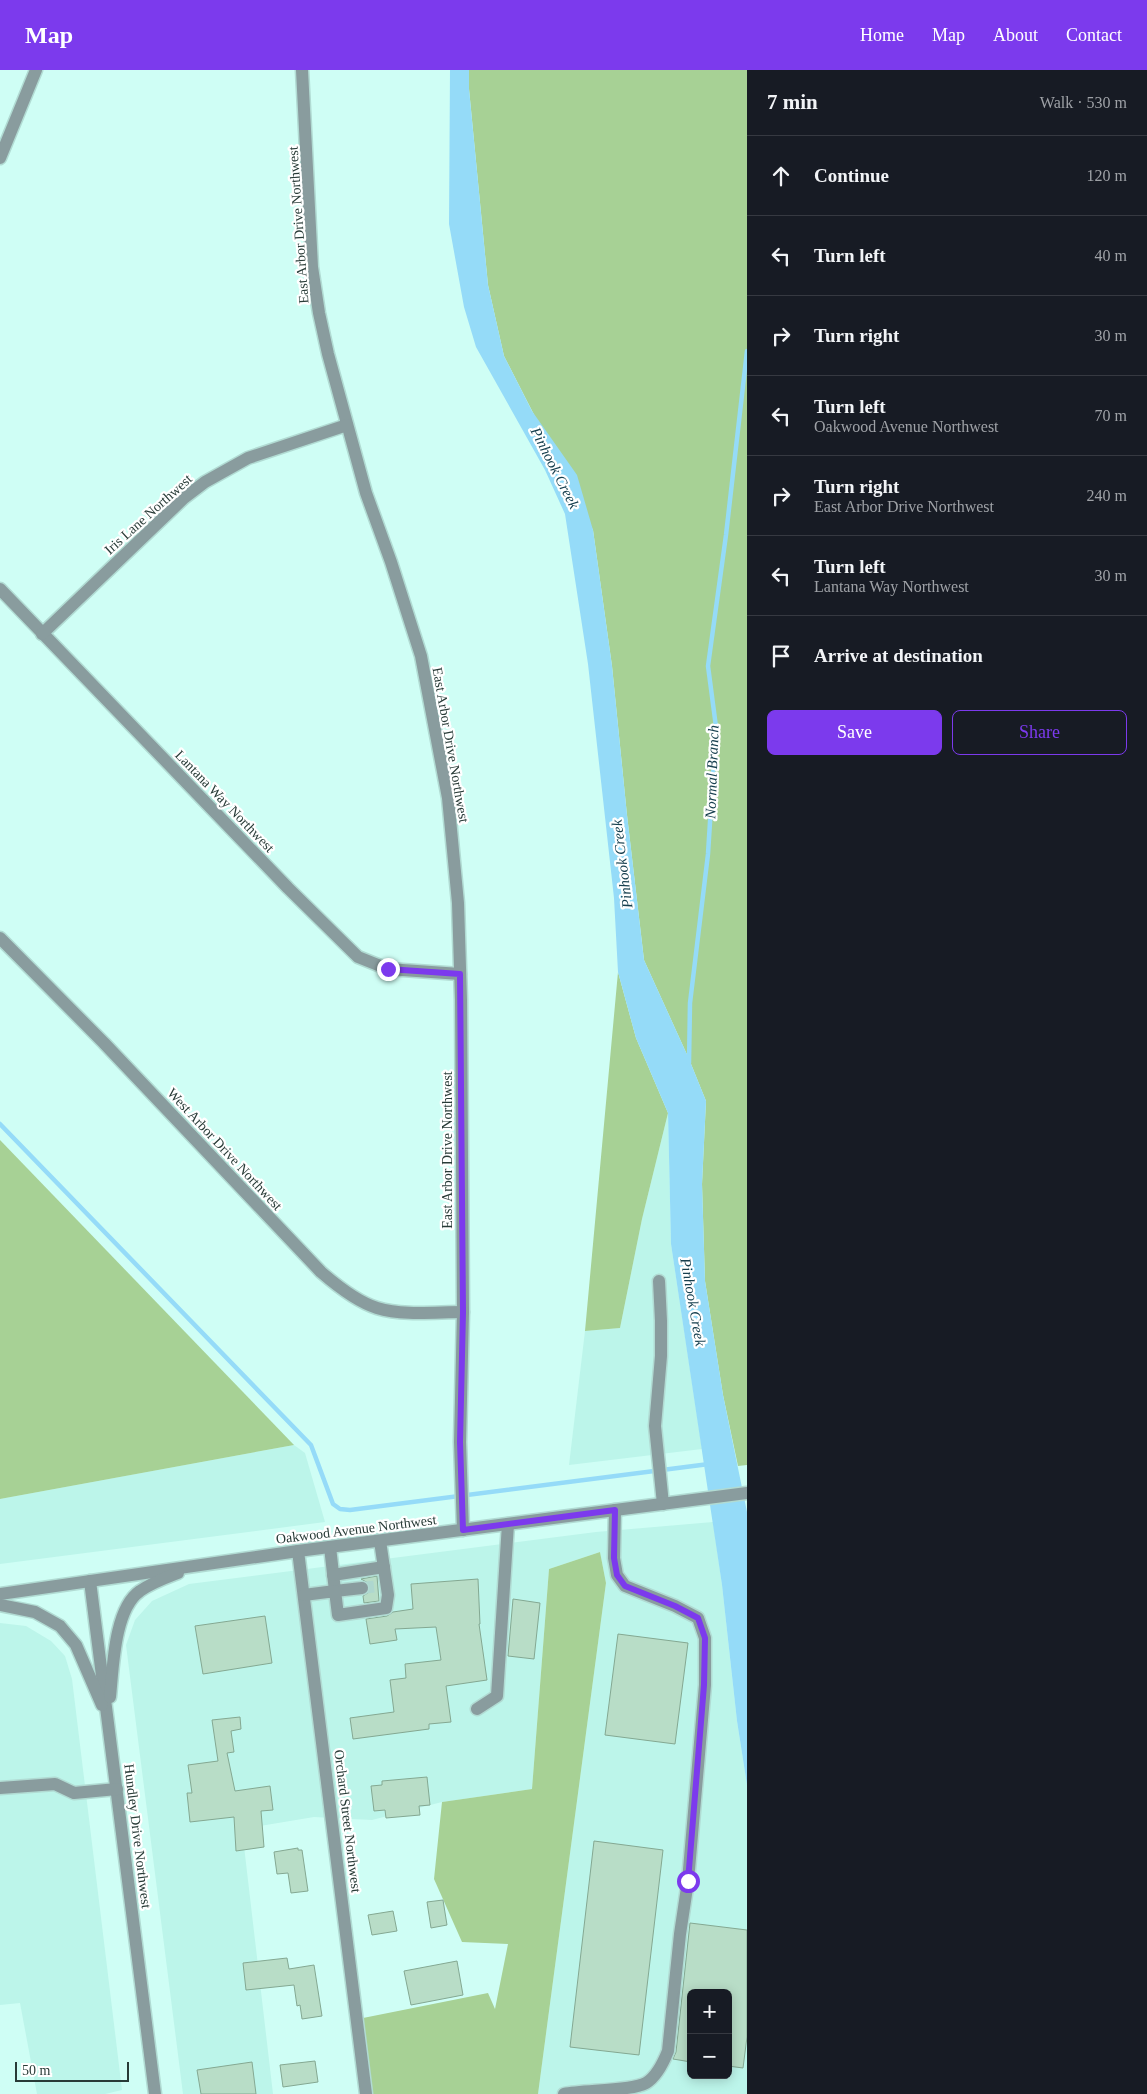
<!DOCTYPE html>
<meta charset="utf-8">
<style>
body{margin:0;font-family:"Times New Roman",serif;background:#20242c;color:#f1f3f6}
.controls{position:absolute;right:15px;bottom:15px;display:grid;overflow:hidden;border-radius:8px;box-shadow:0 2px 12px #0003}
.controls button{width:45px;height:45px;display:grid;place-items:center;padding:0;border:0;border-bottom:1px solid #363941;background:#171b24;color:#f1f3f6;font:25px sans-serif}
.scale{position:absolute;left:15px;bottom:12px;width:114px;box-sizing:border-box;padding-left:5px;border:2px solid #283b37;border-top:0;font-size:14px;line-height:18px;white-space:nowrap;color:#283b37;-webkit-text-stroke:4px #fff;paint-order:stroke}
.stop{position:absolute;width:15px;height:15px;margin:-11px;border:4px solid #7c3aed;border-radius:50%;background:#fff}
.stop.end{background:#7c3aed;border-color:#fff;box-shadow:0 1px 5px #0008}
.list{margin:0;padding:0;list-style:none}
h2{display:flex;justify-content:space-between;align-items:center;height:65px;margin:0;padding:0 20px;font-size:21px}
h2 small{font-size:16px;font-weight:400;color:#9ea1a6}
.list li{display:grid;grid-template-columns:32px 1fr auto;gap:15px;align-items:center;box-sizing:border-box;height:80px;padding:0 20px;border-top:1px solid #363941}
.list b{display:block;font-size:19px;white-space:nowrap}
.list p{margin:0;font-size:16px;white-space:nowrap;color:#9ea1a6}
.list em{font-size:16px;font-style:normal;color:#9ea1a6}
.actions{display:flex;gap:10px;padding:15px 20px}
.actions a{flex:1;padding:11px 0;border:1px solid #7c3aed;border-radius:8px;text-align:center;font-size:18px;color:#7c3aed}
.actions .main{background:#7c3aed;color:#fff}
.icon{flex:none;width:28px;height:28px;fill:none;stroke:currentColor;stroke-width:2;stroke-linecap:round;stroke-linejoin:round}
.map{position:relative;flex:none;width:747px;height:2024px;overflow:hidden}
header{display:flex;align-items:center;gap:30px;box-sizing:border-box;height:70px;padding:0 25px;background:#7c3aed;color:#fff}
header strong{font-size:24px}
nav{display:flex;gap:28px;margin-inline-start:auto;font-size:18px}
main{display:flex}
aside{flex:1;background:#171b24}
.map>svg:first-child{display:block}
</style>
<header>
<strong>Map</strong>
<nav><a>Home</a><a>Map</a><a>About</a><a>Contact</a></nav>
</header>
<main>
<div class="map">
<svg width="747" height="2024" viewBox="0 0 747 2024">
<rect width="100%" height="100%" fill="#cffef5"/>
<g fill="#bcf5ea" fill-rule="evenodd">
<polygon points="668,1043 671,1174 702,1379 569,1395 585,1261 620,1258 642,1149"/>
<polygon points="294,1375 305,1383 325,1452 0,1494 0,1429"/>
<path d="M713,1452L722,1515L737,1651L747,1715V2024H538L606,1513L600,1482L549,1499L532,1719L442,1732L372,1750L314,1747L242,1759L273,2024H183L126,1575L135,1550L152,1531L189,1514L596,1462ZM691,1923H728V2005H691Z"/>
<polygon points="0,1553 26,1556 51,1571 65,1586 72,1609 122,2020 105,2024 37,2024 20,1933 0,1935"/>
</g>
<g fill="#a7d195">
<polygon points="469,0 747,0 747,1395 738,1396 723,1325 705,1211 702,1114 706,1031 689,989 644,890 627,745 612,596 593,460 504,286 488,215 469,19"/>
<polygon points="618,902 636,968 668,1043 642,1149 620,1258 585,1261"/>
<polygon points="0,1070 294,1375 0,1429"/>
<polygon points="600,1482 606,1513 538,2024 372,2024 363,1948 488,1923 495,1939 508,1874 462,1872 434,1809 442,1732 532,1719 549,1499"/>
</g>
<polygon fill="#95dbf8" points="450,0 469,0 469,19 488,215 504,286 532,341 577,405 593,460 612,596 627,745 644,890 689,989 706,1031 702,1114 705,1211 723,1325 747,1442 747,1715 737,1651 722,1515 671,1174 668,1043 636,968 618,902 614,828 588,594 565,444 545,400 476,277 464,237 449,154"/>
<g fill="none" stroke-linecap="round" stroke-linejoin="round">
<g stroke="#95dbf8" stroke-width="4.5">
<polyline points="689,993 690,933 708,784 716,657 708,596 726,465 747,281"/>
<polyline points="0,1054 311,1375 333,1434 340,1439 350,1440 709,1394"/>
</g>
</g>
<g fill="#b8ddc7" stroke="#84a892">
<polygon points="377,1506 379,1531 364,1533 363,1526 369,1522 370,1517 368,1513 361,1509"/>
<polygon points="478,1509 480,1554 479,1554 487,1610 446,1616 451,1652 429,1654 429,1659 353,1669 350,1648 394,1642 390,1610 406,1608 405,1594 441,1590 436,1557 395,1559 397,1570 370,1574 366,1549 387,1546 393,1542 413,1539 411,1514"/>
<polygon points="513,1529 540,1533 534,1589 508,1586"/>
<polygon points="265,1546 272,1593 203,1604 195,1556"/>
<polygon points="618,1564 688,1573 675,1674 605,1665"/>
<polygon points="240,1647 241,1659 231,1661 234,1682 227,1683 235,1721 270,1716 273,1740 261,1741 264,1777 236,1781 234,1747 190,1752 187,1723 192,1723 188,1695 218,1691 212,1650"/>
<polygon points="427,1707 430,1735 419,1736 420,1745 386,1748 385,1740 374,1741 371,1716 382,1715 382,1711"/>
<polygon points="594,1771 663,1780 639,1985 570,1977"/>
<polygon points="298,1778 298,1780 302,1780 308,1821 291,1823 288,1803 277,1804 274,1782"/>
<polygon points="443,1830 447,1855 431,1858 427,1832"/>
<polygon points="393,1841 397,1861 372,1865 368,1845"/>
<polygon points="690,1853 747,1860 747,1967 743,1998 728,1996 728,1923 691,1923 691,1992 673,1989 676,1982"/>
<polygon points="287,1888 289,1899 314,1895 322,1946 302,1949 300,1935 297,1936 294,1915 246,1920 243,1893"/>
<polygon points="457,1891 463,1925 411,1935 404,1901"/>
<polygon points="315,1991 318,2012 283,2017 280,1995"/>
<polygon points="252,1992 256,2024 201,2024 197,2000"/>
</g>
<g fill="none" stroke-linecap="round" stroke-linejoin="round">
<polyline stroke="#aed7cf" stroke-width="12" stroke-dasharray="12 6" stroke-linecap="butt" points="362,1518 379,1516"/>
<g stroke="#b1dbd3" stroke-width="15">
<g id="minor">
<polyline points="302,0 312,197 319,243 328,284 366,423 391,492 421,586 448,728 458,833 461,930 463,1242 460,1372 463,1460"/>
<polyline points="0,88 36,0"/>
<polyline points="0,519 288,818 358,887 388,899 460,904"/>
<polyline points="42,564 184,428 205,412 248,388 347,355"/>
<path d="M0,868L104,973L321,1202C336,1215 358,1232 377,1238C404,1246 435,1242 463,1242"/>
<polyline points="659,1211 661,1251 661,1286 655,1356 663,1434"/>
<polyline points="330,1477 335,1521 362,1518"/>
<polyline points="298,1481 366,2024"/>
<polyline points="333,1505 384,1497"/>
<polyline points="90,1511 155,2024"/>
<polyline points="0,1524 298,1481 747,1423"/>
<polyline points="304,1525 335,1521 338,1545 386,1538 388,1525 380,1471"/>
<polyline points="0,1535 35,1542 60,1556 76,1575 102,1635"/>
<path d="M110,1627C113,1598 114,1539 140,1521C151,1513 165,1508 178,1503"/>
<polyline points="477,1639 497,1626 508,1454"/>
<polyline points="0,1718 55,1714 74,1723 117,1719"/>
<path d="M564,2024C584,2020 632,2021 646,2013C656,2007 664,1991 668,1981L680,1864L688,1811L705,1615V1568L698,1548L675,1536L625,1516L617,1505L614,1488L615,1440"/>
</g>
</g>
<use href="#minor" stroke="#899c9e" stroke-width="12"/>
</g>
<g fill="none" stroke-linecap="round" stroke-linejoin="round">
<polyline stroke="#7c3aed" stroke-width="6" points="388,899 460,904 463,1242 460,1372 463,1460 615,1440 614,1488 617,1505 625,1516 675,1536 698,1548 705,1568 704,1615 688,1811"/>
</g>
<g text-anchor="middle" stroke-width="4.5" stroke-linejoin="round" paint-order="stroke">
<g font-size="14" fill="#283b37" stroke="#fff">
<text transform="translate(298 155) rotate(-94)" y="5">East Arbor Drive Northwest</text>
<text transform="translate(148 444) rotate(-42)" y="5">Iris Lane Northwest</text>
<text transform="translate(451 675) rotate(80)" y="5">East Arbor Drive Northwest</text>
<text transform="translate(225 731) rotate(46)" y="5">Lantana Way Northwest</text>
<text transform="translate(225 1079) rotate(47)" y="5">West Arbor Drive Northwest</text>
<text transform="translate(447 1080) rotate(-90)" y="5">East Arbor Drive Northwest</text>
<text transform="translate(356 1459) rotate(-7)" y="5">Oakwood Avenue Northwest</text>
<text transform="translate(348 1751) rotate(83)" y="5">Orchard Street Northwest</text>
<text transform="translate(138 1766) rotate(83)" y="5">Hundley Drive Northwest</text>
</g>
<g font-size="15" font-style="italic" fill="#17404f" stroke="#fff">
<text transform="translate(555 398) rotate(63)" y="5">Pinhook Creek</text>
<text transform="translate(712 702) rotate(-88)" y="5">Normal Branch</text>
<text transform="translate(622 794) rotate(-97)" y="5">Pinhook Creek</text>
<text transform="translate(693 1232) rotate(80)" y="5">Pinhook Creek</text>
</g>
</g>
</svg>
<div class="controls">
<button>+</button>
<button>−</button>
</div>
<div class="scale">50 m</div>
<div class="stop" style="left:688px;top:1811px"></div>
<div class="stop end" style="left:388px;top:899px"></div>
</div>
<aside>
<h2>7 min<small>Walk · 530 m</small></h2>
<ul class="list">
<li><svg class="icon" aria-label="ahead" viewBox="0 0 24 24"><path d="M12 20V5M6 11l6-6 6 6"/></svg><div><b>Continue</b></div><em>120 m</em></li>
<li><svg class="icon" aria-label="left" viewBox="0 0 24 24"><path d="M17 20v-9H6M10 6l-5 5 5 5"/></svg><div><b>Turn left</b></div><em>40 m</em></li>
<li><svg class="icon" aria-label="right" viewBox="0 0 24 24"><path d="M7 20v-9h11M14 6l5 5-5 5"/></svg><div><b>Turn right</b></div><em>30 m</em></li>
<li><svg class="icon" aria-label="left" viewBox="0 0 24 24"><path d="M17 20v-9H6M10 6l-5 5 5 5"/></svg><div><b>Turn left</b><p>Oakwood Avenue Northwest</p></div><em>70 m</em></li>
<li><svg class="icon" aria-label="right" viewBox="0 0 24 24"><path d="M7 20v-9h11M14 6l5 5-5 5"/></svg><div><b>Turn right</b><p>East Arbor Drive Northwest</p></div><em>240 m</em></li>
<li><svg class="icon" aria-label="left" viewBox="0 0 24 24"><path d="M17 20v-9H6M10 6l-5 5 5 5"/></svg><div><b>Turn left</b><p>Lantana Way Northwest</p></div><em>30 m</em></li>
<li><svg class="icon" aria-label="arrive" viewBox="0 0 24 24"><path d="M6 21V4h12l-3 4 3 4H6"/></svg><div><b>Arrive at destination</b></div></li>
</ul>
<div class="actions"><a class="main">Save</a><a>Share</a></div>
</aside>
</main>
